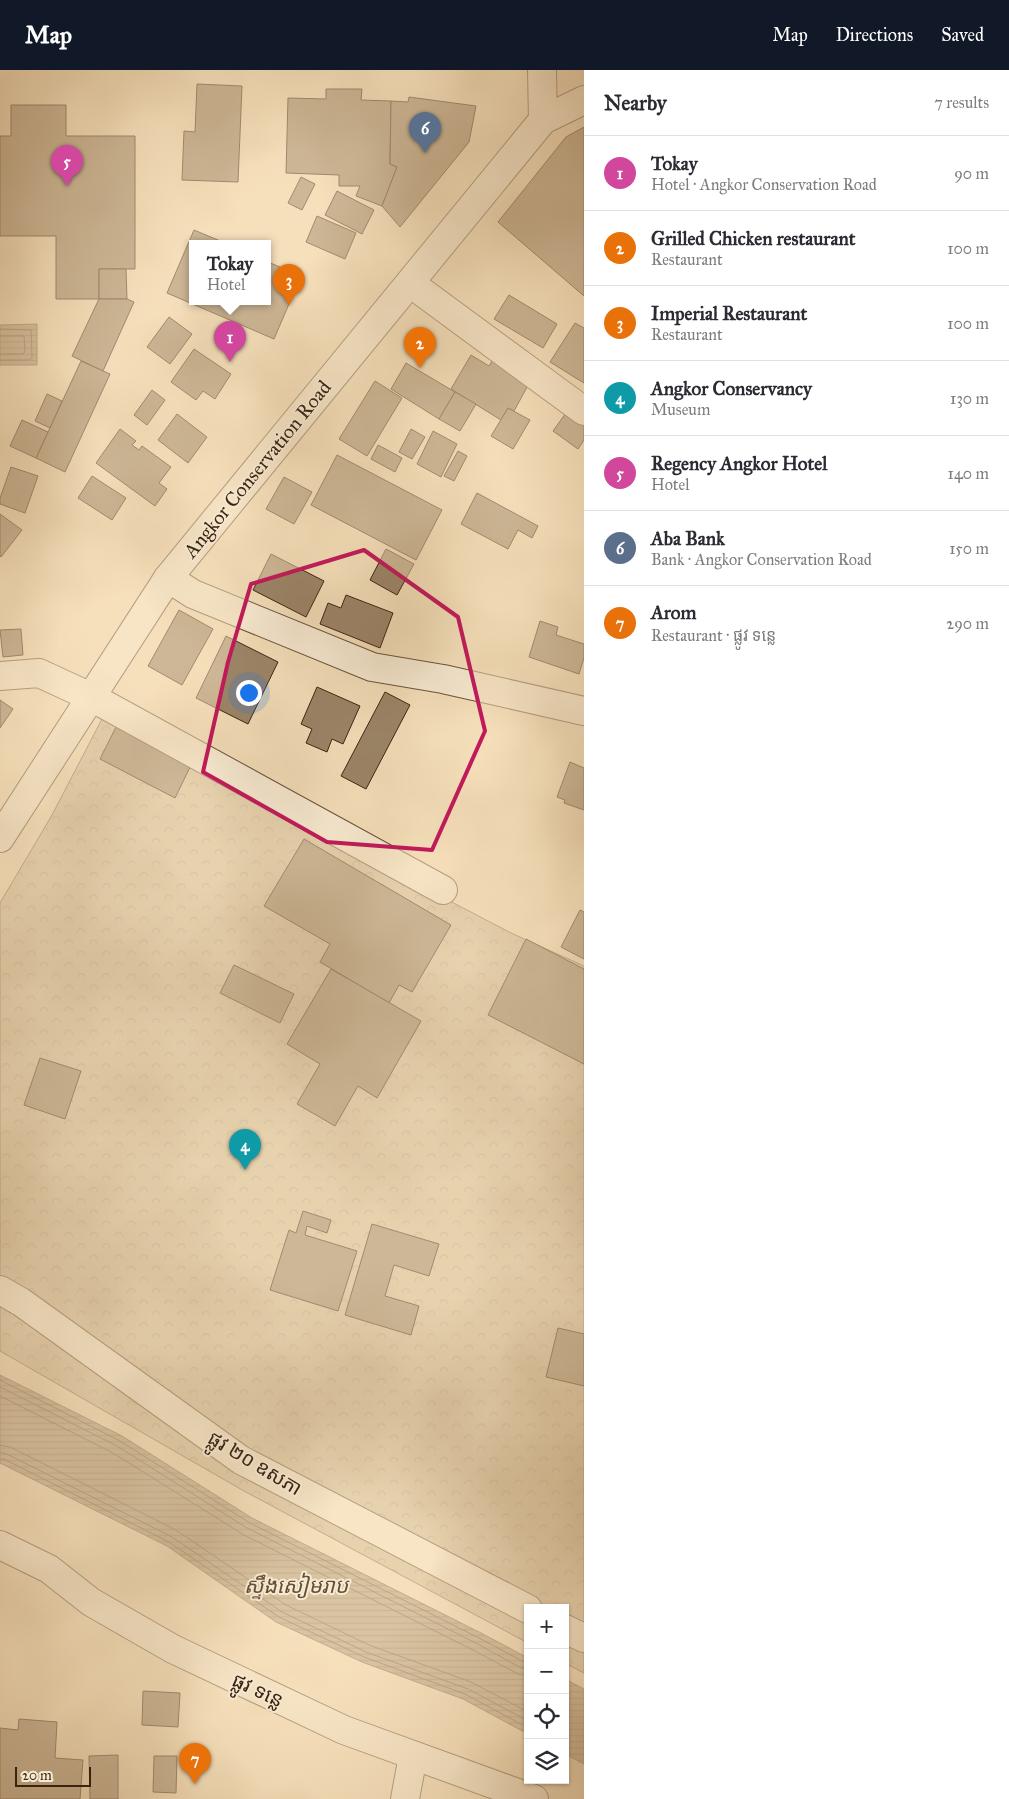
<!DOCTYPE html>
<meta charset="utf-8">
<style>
body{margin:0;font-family:"IM FELL Great Primer","Noto Sans Khmer",serif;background:#f7f7f7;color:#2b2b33}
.controls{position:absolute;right:15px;bottom:15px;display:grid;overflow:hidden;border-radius:0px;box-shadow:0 1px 4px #0004}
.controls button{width:45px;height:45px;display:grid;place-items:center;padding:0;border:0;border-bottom:1px solid #e1e1e2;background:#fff;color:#2b2b33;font:25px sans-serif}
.scale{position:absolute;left:15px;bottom:12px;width:76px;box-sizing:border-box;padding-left:5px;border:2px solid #3b2311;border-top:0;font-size:14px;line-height:18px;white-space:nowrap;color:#3b2311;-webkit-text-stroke:4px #f8ebd3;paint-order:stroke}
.you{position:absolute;left:248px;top:622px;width:18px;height:18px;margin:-12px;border:4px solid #fff;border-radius:50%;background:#1a73e8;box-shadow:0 0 0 8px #1a73e833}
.badge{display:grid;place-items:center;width:32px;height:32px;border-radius:50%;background:#111827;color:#fff;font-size:16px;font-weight:700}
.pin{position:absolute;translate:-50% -41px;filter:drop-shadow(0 1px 2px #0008)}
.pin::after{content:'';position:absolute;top:26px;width:18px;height:15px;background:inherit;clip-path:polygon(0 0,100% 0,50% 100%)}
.popup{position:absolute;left:189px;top:170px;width:82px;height:65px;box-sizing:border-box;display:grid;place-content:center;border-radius:0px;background:#fff;filter:drop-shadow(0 1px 4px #0005);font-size:16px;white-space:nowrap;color:#7c7c81}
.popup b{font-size:19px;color:#2b2b33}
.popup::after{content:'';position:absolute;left:50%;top:100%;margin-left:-10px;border:10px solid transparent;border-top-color:#fff}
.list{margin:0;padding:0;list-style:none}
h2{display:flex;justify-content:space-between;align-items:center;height:65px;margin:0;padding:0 20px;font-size:21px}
h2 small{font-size:16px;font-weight:400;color:#7c7c81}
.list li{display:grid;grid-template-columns:32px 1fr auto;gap:15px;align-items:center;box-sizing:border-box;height:75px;padding:0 20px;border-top:1px solid #e1e1e2}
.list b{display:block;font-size:19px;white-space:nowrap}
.list p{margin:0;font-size:16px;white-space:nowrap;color:#7c7c81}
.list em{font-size:16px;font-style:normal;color:#7c7c81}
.icon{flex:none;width:28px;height:28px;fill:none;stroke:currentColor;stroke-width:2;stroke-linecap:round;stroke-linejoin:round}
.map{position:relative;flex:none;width:584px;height:1729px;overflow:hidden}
header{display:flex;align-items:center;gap:30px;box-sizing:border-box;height:70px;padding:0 25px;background:#111827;color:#fff}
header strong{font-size:24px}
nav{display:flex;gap:28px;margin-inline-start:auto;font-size:18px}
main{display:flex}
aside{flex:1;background:#fff}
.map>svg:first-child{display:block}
</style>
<header>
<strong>Map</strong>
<nav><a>Map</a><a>Directions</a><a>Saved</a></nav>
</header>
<main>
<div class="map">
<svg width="584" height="1729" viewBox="0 0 584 1729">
<defs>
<pattern id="forest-crowns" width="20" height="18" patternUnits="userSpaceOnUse" patternTransform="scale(1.25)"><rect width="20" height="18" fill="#d5c09e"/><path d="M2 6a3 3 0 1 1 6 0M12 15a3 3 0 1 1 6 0" fill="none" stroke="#b8a587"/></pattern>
<pattern id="water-rules" width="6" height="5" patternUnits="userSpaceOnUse" patternTransform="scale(1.25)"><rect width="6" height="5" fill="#b6a081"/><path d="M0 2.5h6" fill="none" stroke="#958268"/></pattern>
</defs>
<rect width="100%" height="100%" fill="#f5e0bb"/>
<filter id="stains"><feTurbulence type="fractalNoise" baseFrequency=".004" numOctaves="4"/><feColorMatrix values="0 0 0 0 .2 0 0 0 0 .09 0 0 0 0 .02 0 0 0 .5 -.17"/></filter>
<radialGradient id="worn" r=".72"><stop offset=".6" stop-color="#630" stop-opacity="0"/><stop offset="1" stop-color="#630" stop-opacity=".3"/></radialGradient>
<polygon fill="url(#forest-crowns)" stroke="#887258" points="102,649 511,863 584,896 584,1603 565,1593 565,1538 528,1538 528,1573 244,1421 0,1281 0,833 52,745"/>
<g fill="url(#water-rules)" stroke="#856e54">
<polygon points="37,254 37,295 0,295 0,255"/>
<polygon points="0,1305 122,1366 252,1448 481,1563 528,1588 528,1664 463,1629 362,1592 276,1552 167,1476 0,1393"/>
<polygon points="565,1609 584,1619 584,1694 565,1684"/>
</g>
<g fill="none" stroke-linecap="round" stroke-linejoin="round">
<g stroke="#786249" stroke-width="1">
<polyline points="0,259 31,260 32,288 29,290 0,290"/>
<polyline points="0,266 24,266 25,281 23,284 0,284"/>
<polyline points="0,1310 120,1371 250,1453 479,1568 524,1592 528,1592"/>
<polyline points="0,1317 117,1376 247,1458 476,1573 521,1598 528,1599"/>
<polyline points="0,1326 113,1383 244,1465 473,1580 518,1604 528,1606"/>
<polyline points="0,1375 10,1377 176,1460 286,1535 369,1575 471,1612 528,1642"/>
<polyline points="0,1382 7,1384 172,1467 282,1542 366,1582 468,1619 528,1651"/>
<polyline points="0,1389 4,1389 169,1472 279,1547 364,1587 465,1624 528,1658"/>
</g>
</g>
<g fill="#9c8569" stroke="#3b2311">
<polygon points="197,14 242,16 238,112 182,110 184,61 195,62"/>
<polygon points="326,19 362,19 361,30 391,31 390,94 397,97 382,136 356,126 360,116 339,116 339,105 286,103 288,28 326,29"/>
<polygon points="409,27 476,36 469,72 400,157 382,136 397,97 390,94 391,31 408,32"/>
<polygon points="11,35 66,35 66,66 135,66 135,199 99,199 99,229 56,229 56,166 0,166 0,66 11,66"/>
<polygon points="584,57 584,226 498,152 566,67"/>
<polygon points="301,107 315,114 302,140 288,133"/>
<polygon points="337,121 374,140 362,164 325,145"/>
<polygon points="317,146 356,163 345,189 306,172"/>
<polygon points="194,160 225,173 192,173 192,231 268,231 268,192 301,206 274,269 167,223"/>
<polygon points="99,199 126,199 127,229 99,229"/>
<polygon points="509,225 557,254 543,278 494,249"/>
<polygon points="99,229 127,229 134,232 103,301 72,286"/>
<polygon points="169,247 192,264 170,294 147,277"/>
<polygon points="575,253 584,258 584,313 550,292"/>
<polygon points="194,279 231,304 215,329 203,321 196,330 171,312"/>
<polygon points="471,285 489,296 494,288 531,310 514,341 508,338 501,350 451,319"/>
<polygon points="81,291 110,304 65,402 36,388"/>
<polygon points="406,293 455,322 439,349 391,319"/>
<polygon points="375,311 402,328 367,386 339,369"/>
<polygon points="152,320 165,330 147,355 134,345"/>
<polygon points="455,322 476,334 460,361 439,349"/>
<polygon points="47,324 62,331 50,358 35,351"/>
<polygon points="508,338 530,350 513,379 491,366"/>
<polygon points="568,340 584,351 584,370 578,379 553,361"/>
<polygon points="177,344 207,367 188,393 158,370"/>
<polygon points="22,350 48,362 36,388 10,376"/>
<polygon points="120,359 136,371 132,375 139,380 142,376 171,397 159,413 167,419 155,436 96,393"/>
<polygon points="411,359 425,367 412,389 399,382"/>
<polygon points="433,361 457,374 441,407 417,394"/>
<polygon points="378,375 402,388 395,402 371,389"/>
<polygon points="458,381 467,386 454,411 444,406"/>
<polygon points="337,385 442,440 416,490 311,435"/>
<polygon points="11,397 38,406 25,443 0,434 0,428"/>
<polygon points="92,406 126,428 112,450 78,428"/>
<polygon points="284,407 312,422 294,454 266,439"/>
<polygon points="477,423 538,456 532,468 518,460 508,479 461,454"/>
<polygon points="0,444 22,460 1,487 0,486"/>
<polygon points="386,479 414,494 397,525 370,510"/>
<polygon points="271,484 324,511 306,547 253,520"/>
<polygon points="346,525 393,543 380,578 320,554 328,533 341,538"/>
<polygon points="179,540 213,559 182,615 148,596"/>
<polygon points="540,551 558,557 556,565 584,574 584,588 579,604 529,587"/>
<polygon points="21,559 23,585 3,587 0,560"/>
<polygon points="226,566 278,592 248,654 196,628"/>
<polygon points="317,617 360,636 343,674 332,669 327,682 306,673 312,659 301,654"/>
<polygon points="385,622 410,635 366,719 341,706"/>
<polygon points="0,630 13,639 0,658"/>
<polygon points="118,653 193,691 175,728 100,689"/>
<polygon points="570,692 584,698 584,740 564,733 565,730 557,727"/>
<polygon points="304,769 451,855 412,922 399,915 389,933 320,892 330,874 264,836"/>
<polygon points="580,840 584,842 584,889 561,877"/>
<polygon points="526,869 584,899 584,994 488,945"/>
<polygon points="234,895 294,924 280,953 220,923"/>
<polygon points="331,899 421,951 377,1028 358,1016 335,1056 297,1034 320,994 287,974"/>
<polygon points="40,988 81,1001 65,1049 24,1035"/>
<polygon points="303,1141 331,1150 327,1163 307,1156 305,1165 357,1181 338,1241 270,1220 289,1160 296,1163"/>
<polygon points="372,1154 439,1174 429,1206 394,1195 385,1226 419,1236 411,1265 345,1245"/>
<polygon points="558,1258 584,1264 584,1316 546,1307"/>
<polygon points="143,1621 180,1623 178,1657 142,1655"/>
<polygon points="19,1649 57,1652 55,1688 83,1690 80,1729 0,1729 0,1658 18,1660"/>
<polygon points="118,1685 118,1729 90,1729 89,1686"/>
<polygon points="154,1686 177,1686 176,1723 153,1722"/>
</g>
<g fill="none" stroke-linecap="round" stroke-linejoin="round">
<g stroke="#6a523c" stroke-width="30">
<g id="minor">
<polyline points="542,0 543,50"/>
<polyline points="410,213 584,341"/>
<polyline points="168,508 193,524 372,597 443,609 584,641"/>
<polyline points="0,606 39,603 91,627 443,820"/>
<polyline points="0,768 168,508 543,50 584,30"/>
<polyline points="0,1220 21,1232 241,1390 528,1539"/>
<polyline points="0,1475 49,1499 91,1532 173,1579 344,1660 534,1729"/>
<polyline points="565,1559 584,1568"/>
<polyline points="405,1729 413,1686"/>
</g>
</g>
<use href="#minor" stroke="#f8ebd3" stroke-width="28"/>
</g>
<path d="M0 0H584V1729H0ZM364,480L458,547L485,661L432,780L327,772L203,702L228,592L251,514Z" fill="#f5e0bb" fill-opacity=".55" fill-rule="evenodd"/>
<path fill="none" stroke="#c2185b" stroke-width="4" stroke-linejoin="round" d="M364,480L458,547L485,661L432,780L327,772L203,702L228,592L251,514Z"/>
<g text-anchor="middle" stroke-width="4" stroke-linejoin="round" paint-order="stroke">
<g font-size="20" fill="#3b2311" stroke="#f8ebd3">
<text transform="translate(257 399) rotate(-51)" y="7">Angkor Conservation Road</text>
<text transform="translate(255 1393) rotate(31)" y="7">ផ្លូវ ២០ ឧសភា</text>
<text transform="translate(258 1620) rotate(25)" y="7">ផ្លូវ ទន្លេ</text>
</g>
<g font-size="21" font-style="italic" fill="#664f38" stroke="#f8ebd3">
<text x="296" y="1523">ស្ទឹងសៀមរាប</text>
</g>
</g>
<rect width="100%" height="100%" filter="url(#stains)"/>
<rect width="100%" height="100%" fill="url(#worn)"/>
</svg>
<div class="controls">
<button>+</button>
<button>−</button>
<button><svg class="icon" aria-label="locate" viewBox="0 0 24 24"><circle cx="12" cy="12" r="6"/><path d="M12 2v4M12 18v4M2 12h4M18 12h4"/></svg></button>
<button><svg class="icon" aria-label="layers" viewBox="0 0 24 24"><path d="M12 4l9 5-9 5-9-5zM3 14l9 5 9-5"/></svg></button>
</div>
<div class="scale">20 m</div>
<div class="you"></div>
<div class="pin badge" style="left:230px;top:292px;background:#d1479c">1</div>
<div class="popup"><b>Tokay</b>Hotel</div>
<div class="pin badge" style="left:420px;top:298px;background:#e8710a">2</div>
<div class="pin badge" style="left:289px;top:235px;background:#e8710a">3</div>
<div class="pin badge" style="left:245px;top:1100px;background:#0f9aa8">4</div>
<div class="pin badge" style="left:67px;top:116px;background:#d1479c">5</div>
<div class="pin badge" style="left:425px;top:83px;background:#5c6f8a">6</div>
<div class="pin badge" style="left:195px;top:1714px;background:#e8710a">7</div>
</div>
<aside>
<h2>Nearby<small>7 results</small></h2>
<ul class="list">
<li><span class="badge" style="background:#d1479c">1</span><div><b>Tokay</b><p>Hotel · Angkor Conservation Road</p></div><em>90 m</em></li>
<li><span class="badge" style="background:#e8710a">2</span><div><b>Grilled Chicken restaurant</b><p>Restaurant</p></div><em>100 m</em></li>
<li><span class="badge" style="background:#e8710a">3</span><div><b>Imperial Restaurant</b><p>Restaurant</p></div><em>100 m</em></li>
<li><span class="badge" style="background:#0f9aa8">4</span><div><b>Angkor Conservancy</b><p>Museum</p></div><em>130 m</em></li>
<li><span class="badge" style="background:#d1479c">5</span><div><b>Regency Angkor Hotel</b><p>Hotel</p></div><em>140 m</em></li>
<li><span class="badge" style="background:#5c6f8a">6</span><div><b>Aba Bank</b><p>Bank · Angkor Conservation Road</p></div><em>150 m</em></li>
<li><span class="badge" style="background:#e8710a">7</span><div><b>Arom</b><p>Restaurant · ផ្លូវ ទន្លេ</p></div><em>290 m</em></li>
</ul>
</aside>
</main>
